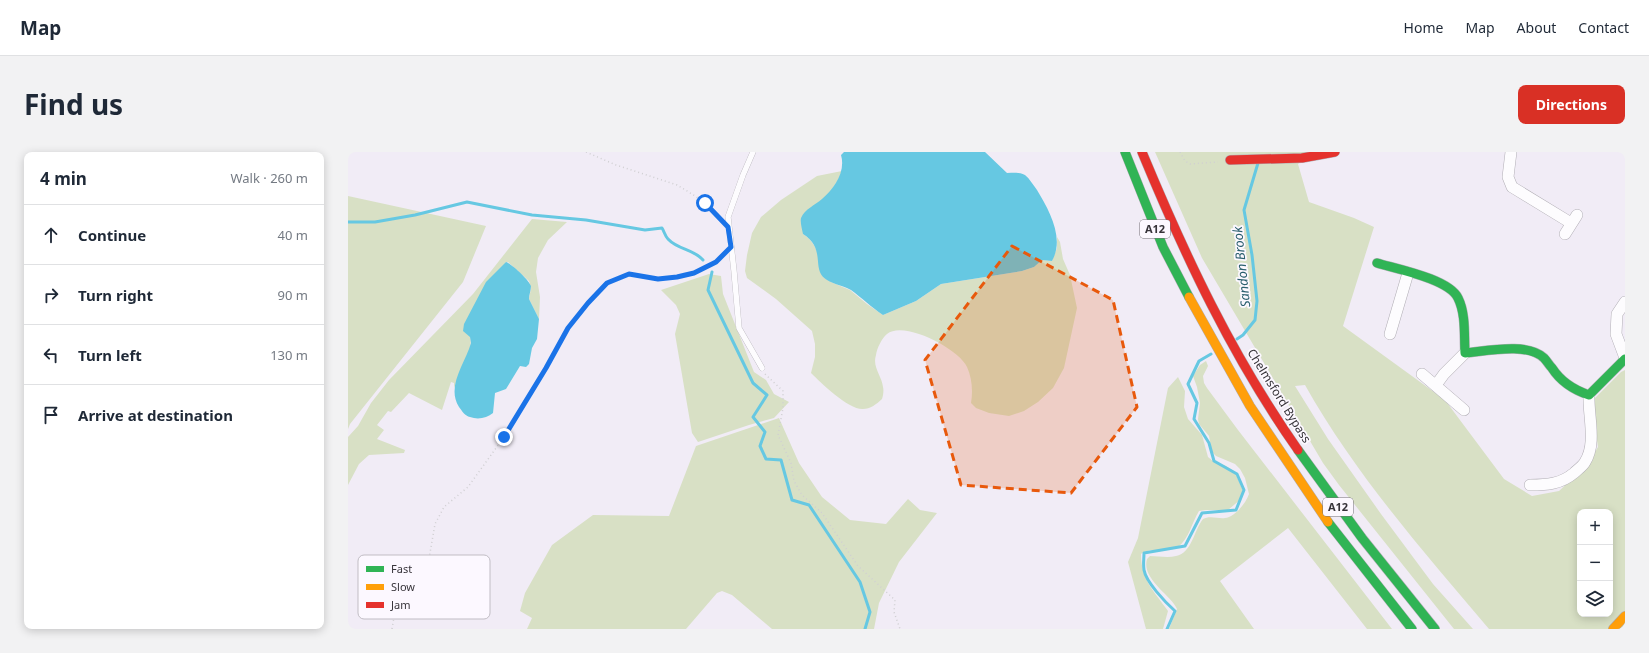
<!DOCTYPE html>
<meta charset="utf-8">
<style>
body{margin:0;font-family:"Noto Sans",sans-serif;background:#f2f2f3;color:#1f2937}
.controls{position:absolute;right:12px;bottom:12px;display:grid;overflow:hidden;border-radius:8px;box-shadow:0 2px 10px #0003}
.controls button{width:36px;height:36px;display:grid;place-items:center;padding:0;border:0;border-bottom:1px solid #e0e1e3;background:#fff;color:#1f2937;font:20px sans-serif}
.stop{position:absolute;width:12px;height:12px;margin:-9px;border:3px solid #1a73e8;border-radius:50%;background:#fff}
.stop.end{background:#1a73e8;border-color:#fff;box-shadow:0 1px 4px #0008}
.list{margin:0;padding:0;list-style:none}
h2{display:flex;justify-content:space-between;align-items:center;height:52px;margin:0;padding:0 16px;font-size:17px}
h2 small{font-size:13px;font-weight:400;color:#747a83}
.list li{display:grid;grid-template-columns:26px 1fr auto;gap:12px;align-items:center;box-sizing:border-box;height:60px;padding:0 16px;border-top:1px solid #e0e1e3}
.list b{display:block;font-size:15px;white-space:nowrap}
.list em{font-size:13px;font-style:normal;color:#747a83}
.icon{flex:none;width:22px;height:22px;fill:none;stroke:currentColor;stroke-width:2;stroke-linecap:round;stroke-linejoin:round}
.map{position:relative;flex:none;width:1277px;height:477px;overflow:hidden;border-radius:8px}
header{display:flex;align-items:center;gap:24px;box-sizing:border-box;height:56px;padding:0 20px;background:#fff;border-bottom:1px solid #e0e1e3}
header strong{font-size:19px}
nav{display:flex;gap:22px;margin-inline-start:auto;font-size:14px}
.intro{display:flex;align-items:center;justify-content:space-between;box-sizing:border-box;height:96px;padding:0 24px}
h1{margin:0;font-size:28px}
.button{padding:10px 18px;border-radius:8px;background:#d93025;color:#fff;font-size:14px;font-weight:700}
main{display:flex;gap:24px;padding:0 24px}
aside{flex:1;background:#fff;border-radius:8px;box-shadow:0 2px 10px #0003}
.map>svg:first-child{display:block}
</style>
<header>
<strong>Map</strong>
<nav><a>Home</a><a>Map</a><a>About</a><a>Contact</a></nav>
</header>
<div class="intro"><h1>Find us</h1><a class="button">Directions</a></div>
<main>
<aside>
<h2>4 min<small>Walk · 260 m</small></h2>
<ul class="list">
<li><svg class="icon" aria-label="ahead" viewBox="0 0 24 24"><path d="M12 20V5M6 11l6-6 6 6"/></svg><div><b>Continue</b></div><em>40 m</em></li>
<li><svg class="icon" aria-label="right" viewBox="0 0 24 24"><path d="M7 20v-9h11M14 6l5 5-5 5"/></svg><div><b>Turn right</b></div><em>90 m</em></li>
<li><svg class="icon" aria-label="left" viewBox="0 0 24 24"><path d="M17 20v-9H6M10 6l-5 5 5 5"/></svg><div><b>Turn left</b></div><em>130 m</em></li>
<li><svg class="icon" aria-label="arrive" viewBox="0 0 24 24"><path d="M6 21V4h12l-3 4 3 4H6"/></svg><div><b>Arrive at destination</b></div></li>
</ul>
</aside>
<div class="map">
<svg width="1277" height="477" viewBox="0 0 1277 477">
<rect width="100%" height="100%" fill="#f1ecf6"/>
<g fill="#d8e0c5" fill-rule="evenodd">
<path d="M807,0H963L950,12L961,50L1006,66L1026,75L995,174L1097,248L1156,327L1184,344L1211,339L1237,315L1250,295L1246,270V247L1273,220L1277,218V477H1141C1075,399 1007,322 957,233L947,234L980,287L1033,362L1085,432L1125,477H1106L991,333L975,311L854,106ZM1232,360H1262V462H1232Z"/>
<path d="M494,19L490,28L455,82C471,92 471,108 475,125L483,130L502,138L519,152L535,163L568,149L593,132L674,119L686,115L694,108L704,109L709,96V85L712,90L715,107L722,123L729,156L716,216L705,236L690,250L676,259L661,264L641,261L628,256L623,251C625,239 624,226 619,215C611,197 556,168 539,182C534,186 529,196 528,203C524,215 534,224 535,235C536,239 535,244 534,247C529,252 522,257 515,257C501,258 473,231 463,221L467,205V192L464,179L428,147L399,126L397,119L399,103L404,81L413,65L433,48L469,24Z"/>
<polygon points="0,44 138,74 115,130 2,272 0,277"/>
<path d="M184,67L219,70L200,88L190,106L188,120L192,145L191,167L181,147L183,136L181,129L160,110H158L122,185C126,199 111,223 106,236V231L103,230L94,258L61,241L43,260L40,259L29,273L36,278L29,287L57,298L56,301L21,303L11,312L0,333V285L10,274L23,251L41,228L125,142Z"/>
<polygon points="361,122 373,124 375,142 406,220 418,228 426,242 441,250 426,266 401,273 350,290 344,281 327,182 332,162 328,153 313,138"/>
<path d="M858,209L860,214L855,224L856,231L859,236L890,278L1044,477H1019L940,376L872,429L906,477H821L829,457C823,443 793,427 799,407L802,404C810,404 820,406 828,404C844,401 846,378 855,367C862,363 870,367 877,366C887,365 898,351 901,342L897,326L892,317L887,312L868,304L864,300L861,284L851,272L850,267L852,251L849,235L845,224L852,213Z"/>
<path d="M830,225L837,239L836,255L840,267L854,283L860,305L866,310L878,314L887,320L895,339L893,347L880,358H858L851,359C844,370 841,387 830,395C819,402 803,394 793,402C793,428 806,439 820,459L815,477H798L780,410L790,386L820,236Z"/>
<polygon points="431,266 451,311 474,345 502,368 538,372 560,347 572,358 589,361 551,410 531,451 526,477 424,477 384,443 374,439 369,441 338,477 179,477 184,466 172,459 177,441 204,393 245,363 321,364 348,294"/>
</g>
<g fill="#66c8e2">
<path d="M496,0H637L659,21C666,21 671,20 677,23C682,27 685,33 689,38C701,58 717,86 704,109L694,108L686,115L674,119L593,132L568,149L535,163C523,155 514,146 503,138C494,133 482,132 475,125C465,114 477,96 455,82C454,77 452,70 453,66C457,57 467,53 474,47C486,37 498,20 493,3Z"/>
<path d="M158,110C164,112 181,128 183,134C183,138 181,143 181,147L191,167L189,187L184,196L181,212L178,215L172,214L158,237L147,241L145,261C139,266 130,268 122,265C117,264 114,259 111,255C98,234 117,212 123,191L122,185L115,179L116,172L138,130Z"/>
</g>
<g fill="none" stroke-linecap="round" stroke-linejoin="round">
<g stroke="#66c8e2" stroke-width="3">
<path d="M0,70H27L67,63L119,50L184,63L238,68L297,78L314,76C316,79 317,84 320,87C330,98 346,97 355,108"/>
<polyline points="364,120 360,138 405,231 419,243 405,265 417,280 412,294 418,307 433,308 444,348 461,353 512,430 522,460 517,477"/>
<polyline points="889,187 895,183 907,168 909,149 904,103 896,58 910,11"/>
<path d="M819,477L827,459C817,450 798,430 796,418C795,412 796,407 796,401L837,394L854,361L888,358L896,338L889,322L866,309L861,291L846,267L849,251L840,232L851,209L863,202"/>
</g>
<g stroke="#b1aeb5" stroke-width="6">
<polyline id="lane" points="405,0 395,23 380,65 386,119 391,176 414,216"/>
</g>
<g stroke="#b1aeb5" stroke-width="12">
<g id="street">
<polyline points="1163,0 1160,25 1164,35 1223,71"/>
<polyline points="1217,82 1229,63"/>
<polyline points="1277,150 1269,162 1268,182 1277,206"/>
<polyline points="1042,182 1060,121"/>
<polyline points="1074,222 1116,258"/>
<polyline points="1088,233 1096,222 1117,201"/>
<path d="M1182,333C1199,333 1213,332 1226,321C1229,318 1235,314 1237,310C1249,291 1240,264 1241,243"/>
</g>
</g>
<g stroke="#b1aeb5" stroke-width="10">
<g id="fast">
<polyline points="777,0 815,95 841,145"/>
<path d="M1029,111C1049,117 1101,127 1110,146C1118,162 1116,183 1117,201C1139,199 1179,190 1196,206C1199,209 1201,213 1204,216C1213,230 1226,238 1241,243L1277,207"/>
<polyline points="950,298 1014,386 1087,477"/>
<polyline points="980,370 1064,477"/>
</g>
</g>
<g stroke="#b1aeb5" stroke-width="10">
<g id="slow">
<polyline points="841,145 902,254 980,370"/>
<polyline points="1265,477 1277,464"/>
</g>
</g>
<g stroke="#b1aeb5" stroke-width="10">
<g id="jam">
<path d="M794,0C838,106 884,204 950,298"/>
<polyline points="882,8 954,6 987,0"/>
</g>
</g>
<g stroke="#d0cfd2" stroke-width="1.5" stroke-dasharray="1 3" stroke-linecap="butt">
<polyline points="238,0 268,13 329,33 344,42 357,51 372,66"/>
<polyline points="832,0 837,9 842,12 870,10"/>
<polyline points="417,222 435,239 435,256 430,283 443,311 446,329 454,343 474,361 510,414 547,448 546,460 552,477"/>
<path d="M44,477C49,446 52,440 78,424L87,372L96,355L120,335L156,285L198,216L220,176L240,151L259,131L281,122L310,127L329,125L345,121L368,110L377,102"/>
</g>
<use href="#lane" stroke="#fdfcfe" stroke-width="5.5"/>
<use href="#street" stroke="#fdfcfe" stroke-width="11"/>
<use href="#fast" stroke="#30b455" stroke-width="9"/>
<use href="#slow" stroke="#ff9f0a" stroke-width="9"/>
<use href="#jam" stroke="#e5322d" stroke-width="9"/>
</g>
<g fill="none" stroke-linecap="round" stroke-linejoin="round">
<polyline stroke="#1a73e8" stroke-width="5" points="156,285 198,216 220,176 240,151 259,131 281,122 310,127 329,125 346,121 368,110 383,95 380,75 357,51"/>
</g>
<path fill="#e8590c" fill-opacity="0.2" stroke="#e8590c" stroke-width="3" stroke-dasharray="8 5" stroke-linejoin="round" d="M664,94L765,148L789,255L723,341L613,333L577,208Z"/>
<g text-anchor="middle" stroke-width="3.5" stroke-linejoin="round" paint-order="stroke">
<g fill="#fcf8ff" stroke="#726f75" stroke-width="1">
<rect x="792" y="68" width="30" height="18" rx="3"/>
<rect x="975" y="346" width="30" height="18" rx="3"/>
</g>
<g font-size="11" font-weight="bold" fill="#37343a">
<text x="807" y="81">A12</text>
<text x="990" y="359">A12</text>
</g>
<g font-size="12" fill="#37343a" stroke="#fcf8ff">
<text transform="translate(931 244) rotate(58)" y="4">Chelmsford Bypass</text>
</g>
<g font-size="13" font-style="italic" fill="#2a5f6e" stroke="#fcf8ff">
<text transform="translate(893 115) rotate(-96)" y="5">Sandon Brook</text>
</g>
</g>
<rect x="10" y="403" width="132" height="64" rx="6" fill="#fcf8ff" stroke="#c1bdc4" stroke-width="1"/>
<rect x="18" y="414" width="18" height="6" fill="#30b455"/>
<rect x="18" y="432" width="18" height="6" fill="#ff9f0a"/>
<rect x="18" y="450" width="18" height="6" fill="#e5322d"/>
<g font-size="11" fill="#37343a">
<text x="43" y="421">Fast</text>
<text x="43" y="439">Slow</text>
<text x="43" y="457">Jam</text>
</g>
</svg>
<div class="controls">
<button>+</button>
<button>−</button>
<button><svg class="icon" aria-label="layers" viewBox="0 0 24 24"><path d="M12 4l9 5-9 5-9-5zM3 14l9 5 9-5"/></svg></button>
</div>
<div class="stop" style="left:357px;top:51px"></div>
<div class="stop end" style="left:156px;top:285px"></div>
</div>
</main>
